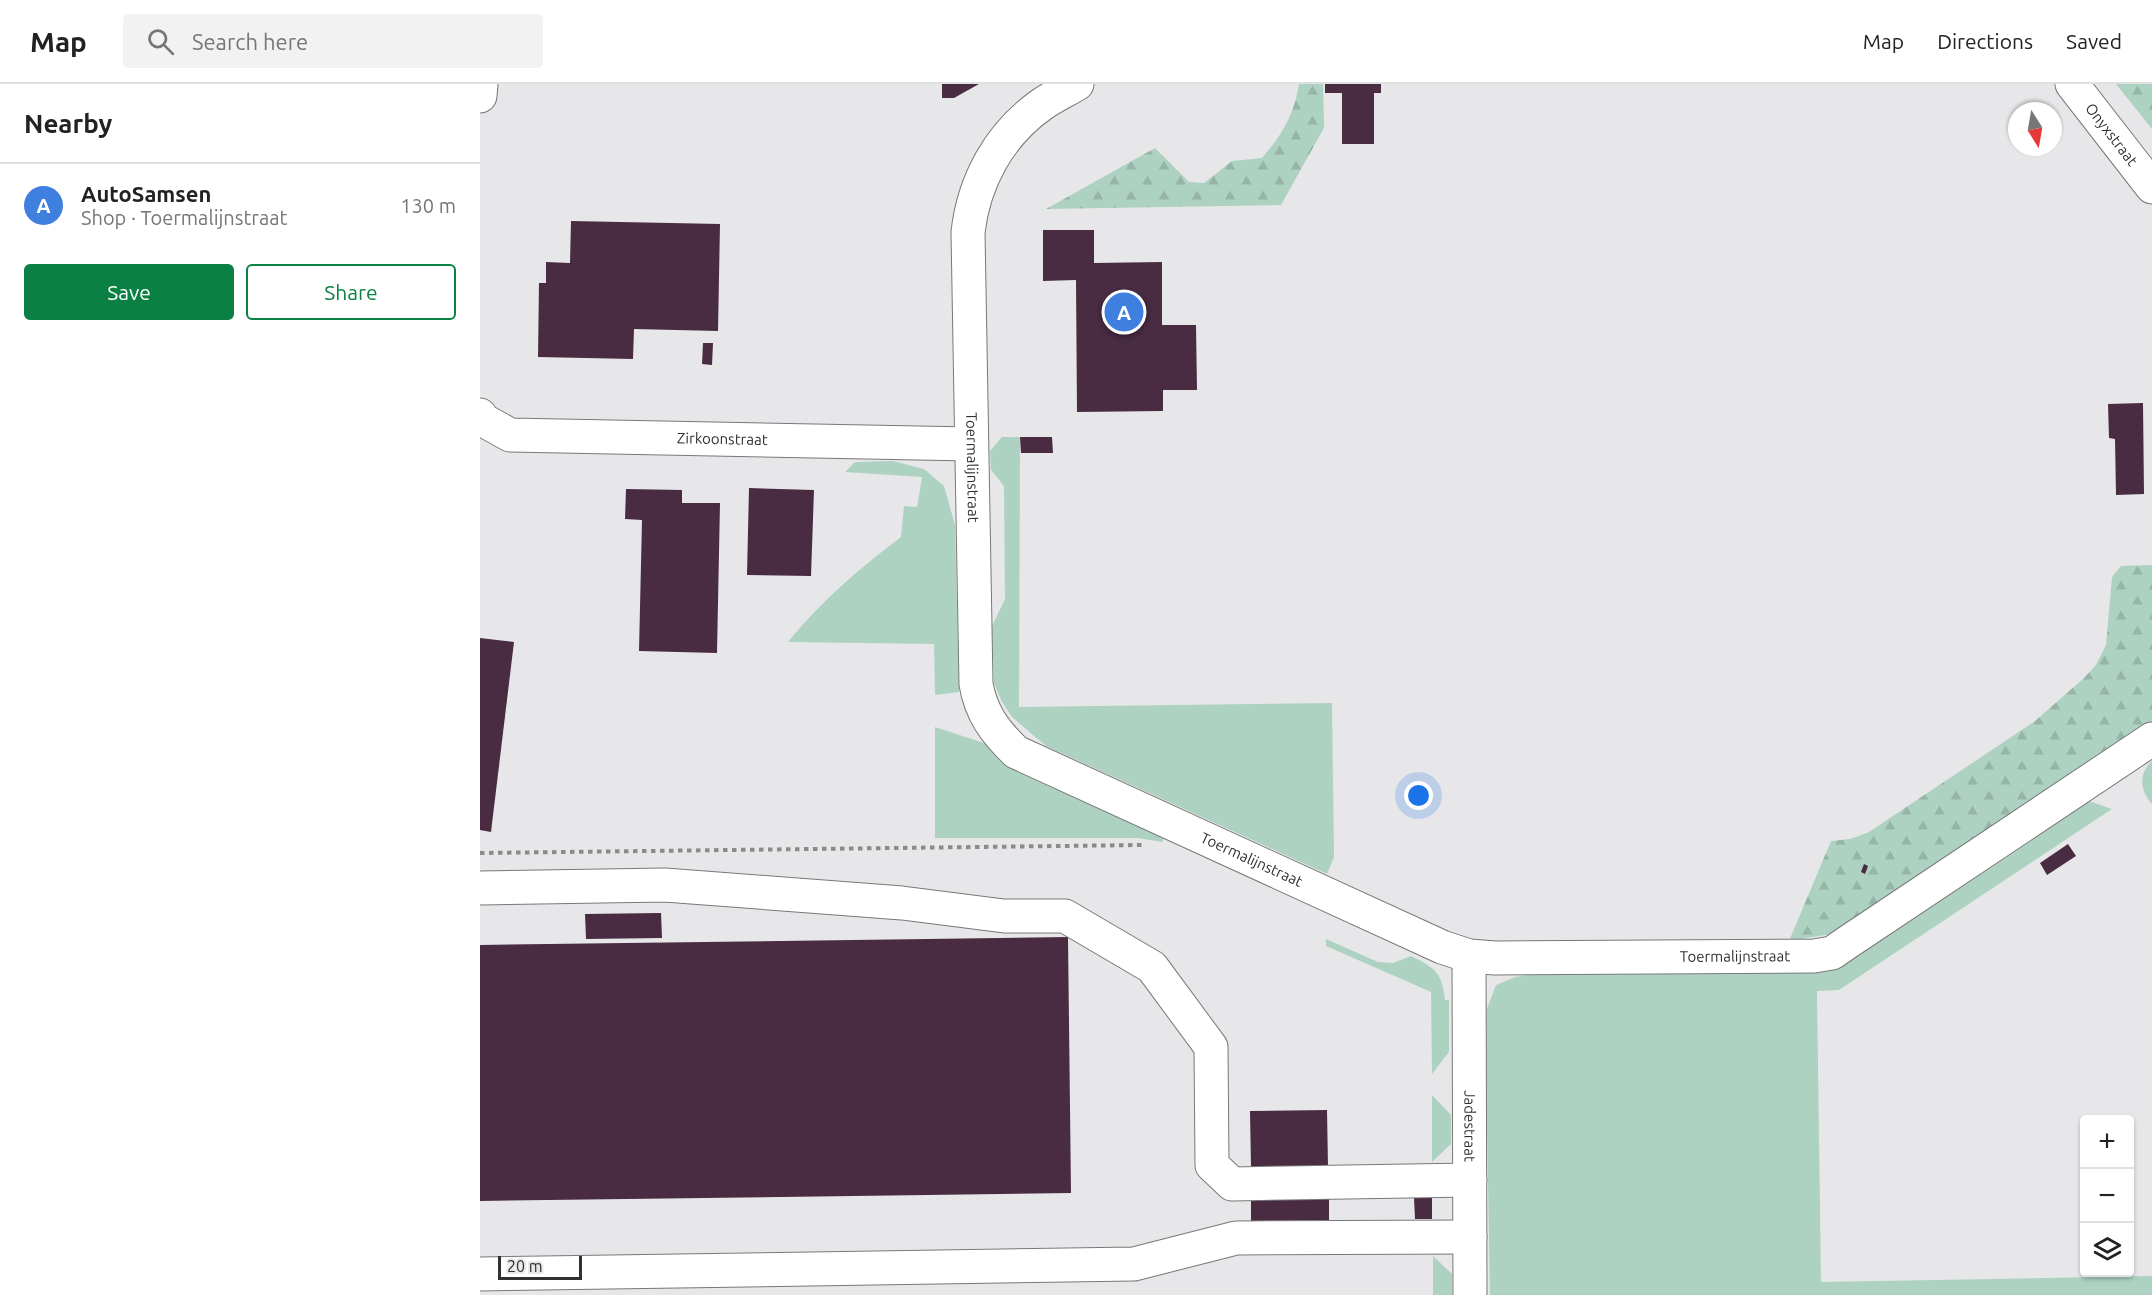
<!DOCTYPE html>
<meta charset="utf-8">
<style>
body{margin:0;font-family:Ubuntu,sans-serif;background:#f2f2f2;color:#222}
.controls{position:absolute;right:18px;bottom:18px;display:grid;overflow:hidden;border-radius:6px;box-shadow:0 2px 4px #0004}
.controls button{width:54px;height:54px;display:grid;place-items:center;padding:0;border:0;border-bottom:2px solid #e0e0e0;background:#fff;color:#222;font:30px sans-serif}
.compass{position:absolute;left:1528px;top:18px;width:54px;height:54px;border-radius:50%;background:#fff;box-shadow:0 2px 4px #0004;rotate:169deg}
.scale{position:absolute;left:18px;bottom:15px;width:84px;box-sizing:border-box;padding-left:6px;border:3px solid #313132;border-top:0;font-size:16px;line-height:21px;white-space:nowrap;color:#313132;-webkit-text-stroke:4px #e7e7e9;paint-order:stroke}
.you{position:absolute;left:939px;top:712px;width:21px;height:21px;margin:-15px;border:4px solid #fff;border-radius:50%;background:#1a73e8;box-shadow:0 0 0 9px #1a73e833}
.badge{display:grid;place-items:center;width:39px;height:39px;border-radius:50%;background:#0b8043;color:#fff;font-size:20px;font-weight:700}
.pin{position:absolute;translate:-50% -50%;border:3px solid #fff;box-shadow:0 2px 6px #0006}
.list{margin:0;padding:0;list-style:none}
h2{display:flex;justify-content:space-between;align-items:center;height:78px;margin:0;padding:0 24px;font-size:26px}
h2 small{font-size:20px;font-weight:400;color:#767676}
.list li{display:grid;grid-template-columns:39px 1fr auto;gap:18px;align-items:center;box-sizing:border-box;height:84px;padding:0 24px;border-top:2px solid #e0e0e0}
.list b{display:block;font-size:22px;white-space:nowrap}
.list p{margin:0;font-size:20px;white-space:nowrap;color:#767676}
.list em{font-size:20px;font-style:normal;color:#767676}
.actions{display:flex;gap:12px;padding:18px 24px}
.actions a{flex:1;padding:14px 0;border:2px solid #0b8043;border-radius:6px;text-align:center;font-size:21px;color:#0b8043}
.actions .main{background:#0b8043;color:#fff}
.icon{flex:none;width:33px;height:33px;fill:none;stroke:currentColor;stroke-width:2;stroke-linecap:round;stroke-linejoin:round}
.map{position:relative;flex:none;width:1672px;height:1211px;overflow:hidden}
header{display:flex;align-items:center;gap:36px;box-sizing:border-box;height:84px;padding:0 30px;background:#fff;border-bottom:2px solid #e0e0e0}
header strong{font-size:28px}
nav{display:flex;gap:33px;margin-inline-start:auto;font-size:21px}
.search{width:420px;height:54px;background:#f2f2f2;display:flex;align-items:center;gap:15px;box-sizing:border-box;padding:0 21px;border-radius:6px;color:#767676;font-size:22px}
main{display:flex}
aside{flex:1;background:#fff}
.map>svg:first-child{display:block}
</style>
<header>
<strong>Map</strong>
<div class="search"><svg class="icon" aria-label="search" viewBox="0 0 24 24"><circle cx="10" cy="10" r="6"/><path d="M15 15l6 6"/></svg>Search here</div>
<nav><a>Map</a><a>Directions</a><a>Saved</a></nav>
</header>
<main>
<aside>
<h2>Nearby<small></small></h2>
<ul class="list">
<li><span class="badge" style="background:#3f7fe0">A</span><div><b>AutoSamsen</b><p>Shop · Toermalijnstraat</p></div><em>130 m</em></li>
</ul>
<div class="actions"><a class="main">Save</a><a>Share</a></div>
</aside>
<div class="map">
<svg width="1672" height="1211" viewBox="0 0 1672 1211">
<defs>
<pattern id="forest-firs" width="22" height="20" patternUnits="userSpaceOnUse" patternTransform="scale(1.5)"><rect width="22" height="20" fill="#aed2c1"/><path d="M5 1l3.5 6h-7zM16 11l3.5 6h-7z" fill="#96b5a6"/></pattern>
</defs>
<rect width="100%" height="100%" fill="#e7e7e9"/>
<g fill="#aed2c1">
<polygon points="522,353 540,353 539,623 852,619 854,773 847,790 566,662 532,633 521,616 514,599 512,542 525,515 524,402 511,386 510,367"/>
<path d="M413,377L444,385L464,402L475,441L479,608L455,611L454,560L308,558C341,517 380,484 421,453L424,422L437,423L442,393L365,388L375,378Z"/>
<polygon points="455,643 504,659 527,680 551,694 684,754 682,758 658,754 455,754"/>
<path d="M1672,677V720C1660,707 1658,690 1672,677Z"/>
<polygon points="1609,717 1632,725 1359,906 1337,907 1341,1198 1672,1192 1672,1211 1010,1211 1005,930 1016,901 1035,893 1060,889 1329,885"/>
<path d="M846,855L898,878L913,879L931,872C955,884 962,888 965,916H969V968L952,990L951,908L846,862Z"/>
<polygon points="952,1011 971,1031 971,1060 952,1078"/>
<polygon points="953,1172 972,1190 972,1211 953,1211"/>
</g>
<g fill="url(#forest-firs)">
<path d="M819,0H843L844,44L801,121L566,125L675,64L709,98L724,99L752,77L782,74C802,51 814,31 819,0Z"/>
<polygon points="1636,0 1672,0 1672,45"/>
<polygon points="1672,481 1672,638 1357,849 1309,857 1351,757 1370,755 1389,748 1555,637 1604,594 1616,581 1626,561 1632,493 1641,482"/>
</g>
<g fill="#492c42">
<polygon points="462,0 499,0 474,14 462,14"/>
<polygon points="845,0 901,0 901,9 894,9 894,60 862,60 862,9 845,9"/>
<polygon points="91,137 240,140 238,247 154,245 153,275 58,273 59,199 66,199 66,178 90,179"/>
<polygon points="563,146 614,146 614,179 682,178 682,241 716,241 717,306 683,306 683,327 597,328 596,196 563,197"/>
<polygon points="223,259 233,259 232,281 222,280"/>
<polygon points="1663,319 1664,410 1636,411 1635,355 1629,354 1628,320"/>
<polygon points="540,353 572,353 573,369 541,369"/>
<polygon points="269,404 334,406 331,492 267,491"/>
<polygon points="146,405 202,406 202,419 240,419 237,569 159,567 162,436 145,435"/>
<polygon points="0,554 34,558 11,748 0,746"/>
<polygon points="1588,760 1596,772 1567,791 1560,779"/>
<polygon points="1384,780 1388,782 1385,790 1381,788"/>
<polygon points="181,829 182,854 106,855 105,830"/>
<polygon points="588,853 591,1109 0,1117 0,861"/>
<polygon points="847,1026 848,1083 771,1083 770,1027"/>
<polygon points="952,1113 952,1135 935,1135 934,1114"/>
<polygon points="849,1115 849,1136 771,1137 771,1116"/>
</g>
<g fill="none" stroke-linecap="round" stroke-linejoin="round">
<g stroke="#78787a" stroke-width="35">
<g id="minor">
<path id="s1" d="M597,0C585,7 572,13 561,21C519,51 494,97 488,148L496,600C501,629 515,648 536,668L962,863L989,872L1015,874L1334,872L1352,869L1368,858L1672,655"/>
<path id="s2" d="M1592,0L1672,103"/>
<polyline points="0,12 1,0"/>
<path id="s3" d="M0,331L3,336L30,351L491,360"/>
<polyline points="0,804 185,801 422,819 524,832 585,832 672,883 731,963 732,1081 752,1100 990,1096"/>
<path id="s4" d="M989,872L990,1211"/>
<polyline points="0,1190 654,1180 756,1154 990,1153"/>
</g>
</g>
<polyline stroke="#8a8a8b" stroke-width="4" stroke-dasharray="4.5 4.5" stroke-linecap="butt" points="0,769 662,761"/>
<use href="#minor" stroke="#fff" stroke-width="33"/>
</g>
<g text-anchor="middle" stroke-width="6" stroke-linejoin="round" paint-order="stroke">
<g font-size="15" fill="#313132" stroke="#e7e7e9">
<text dy="5" stroke="none"><textPath href="#s2" startOffset="64">Onyxstraat</textPath></text>
<text dy="5" stroke="none"><textPath href="#s3" startOffset="249">Zirkoonstraat</textPath></text>
<text dy="5" stroke="none"><textPath href="#s1" startOffset="428">Toermalijnstraat</textPath></text>
<text dy="5" stroke="none"><textPath href="#s1" startOffset="984">Toermalijnstraat</textPath></text>
<text dy="5" stroke="none"><textPath href="#s1" startOffset="1488">Toermalijnstraat</textPath></text>
<text dy="5" stroke="none"><textPath href="#s4" startOffset="170">Jadestraat</textPath></text>
</g>
</g>
</svg>
<div class="controls">
<button>+</button>
<button>−</button>
<button><svg class="icon" aria-label="layers" viewBox="0 0 24 24"><path d="M12 4l9 5-9 5-9-5zM3 14l9 5 9-5"/></svg></button>
</div>
<svg class="compass" viewBox="-18 -18 36 36"><path d="M0-13l5 13h-10z" fill="#e53935"/><path d="M0 13l5-13h-10z" fill="#767676"/></svg>
<div class="scale">20 m</div>
<div class="you"></div>
<div class="pin badge" style="left:644px;top:228px;background:#3f7fe0">A</div>
</div>
</main>
